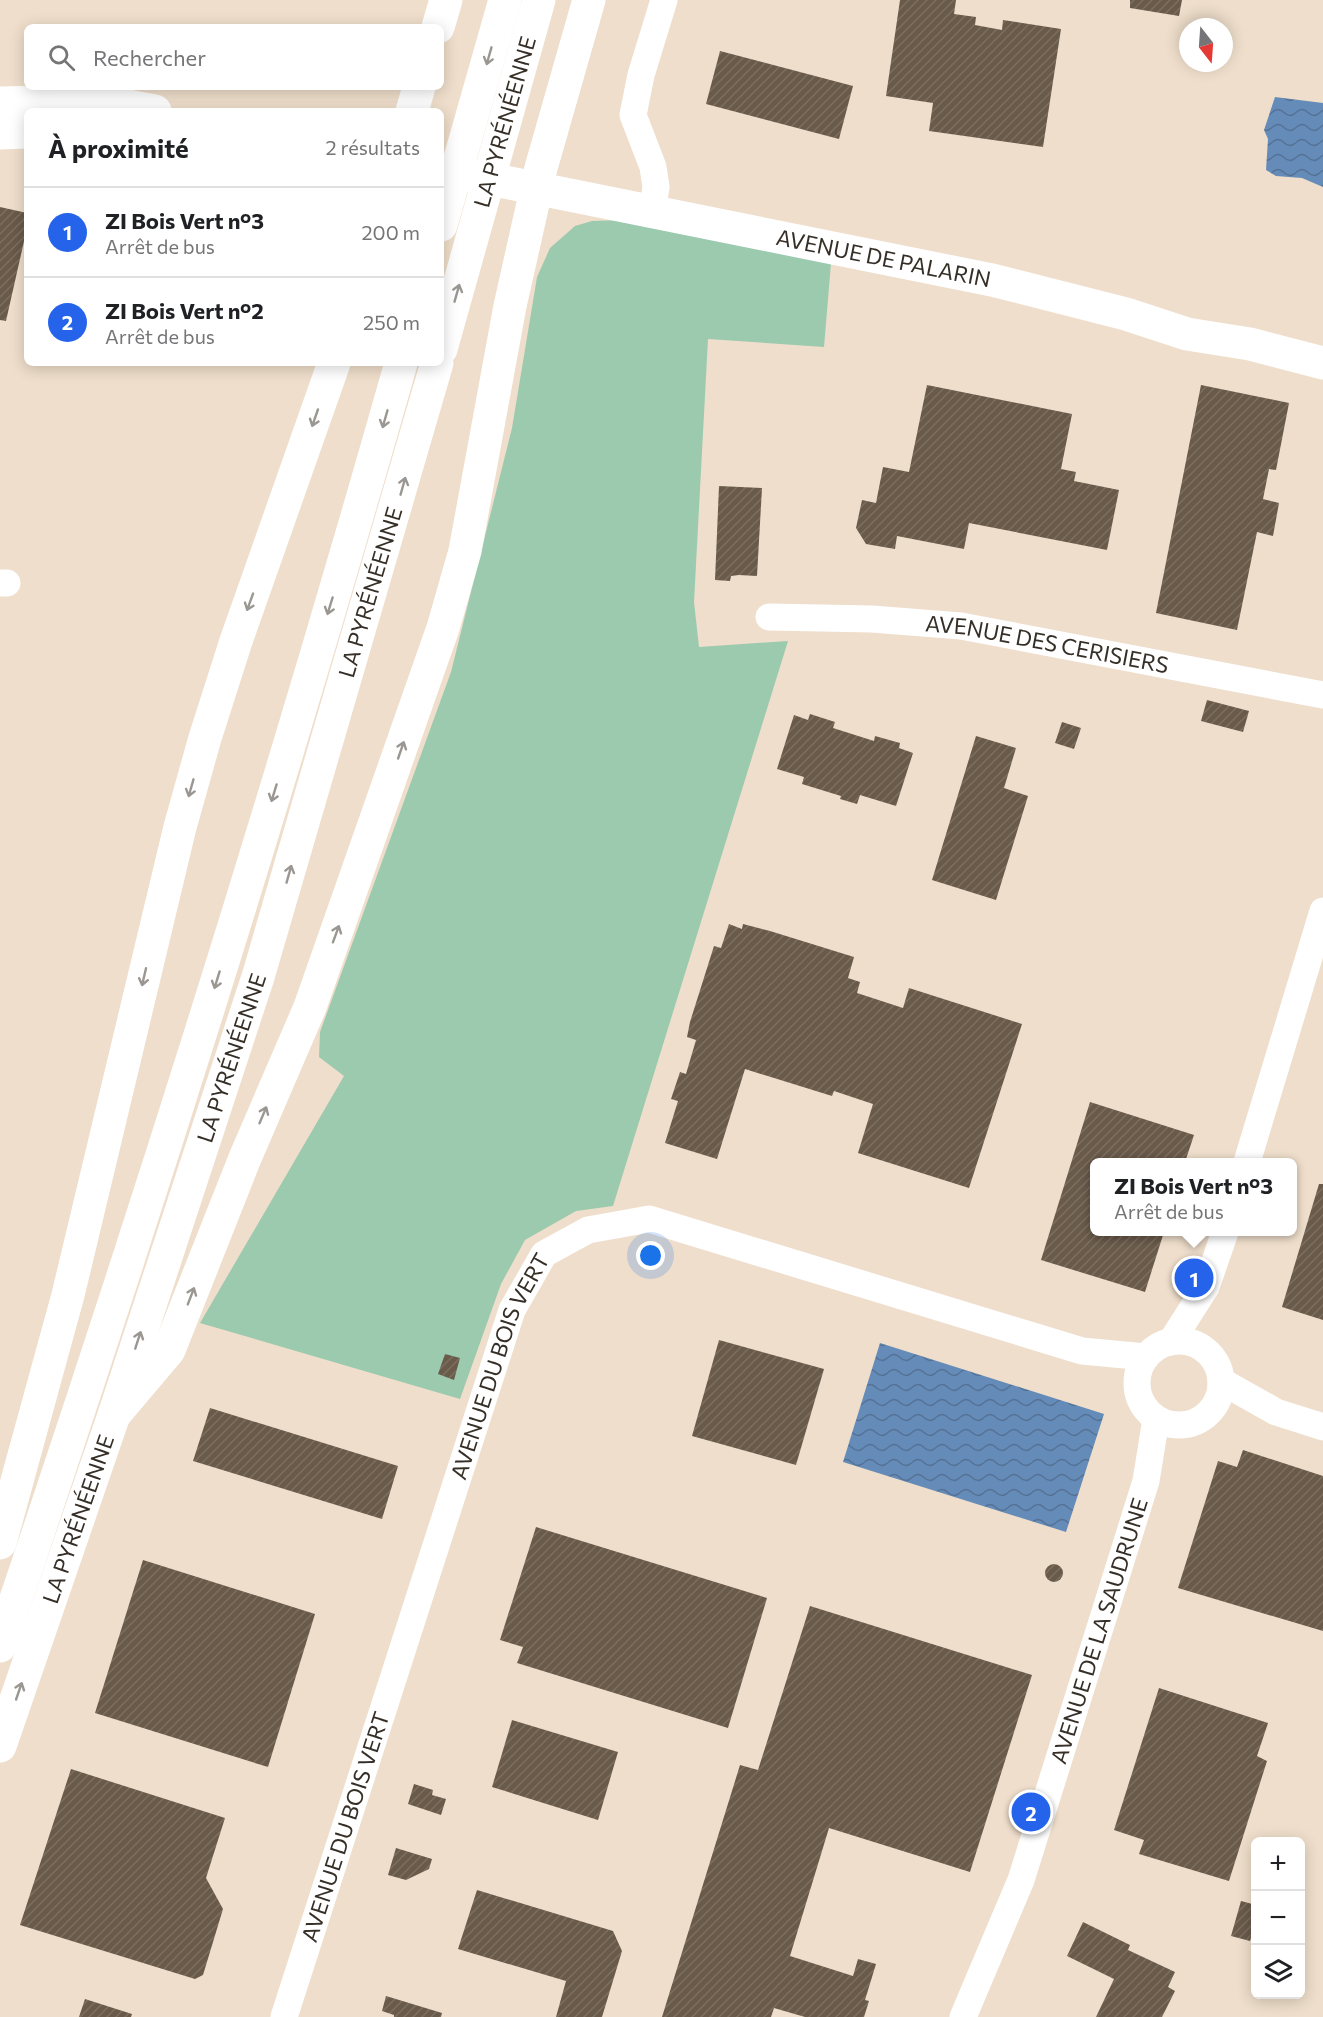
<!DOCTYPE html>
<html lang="fr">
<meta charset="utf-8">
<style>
body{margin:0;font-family:Commissioner,sans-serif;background:#f6f6f6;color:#202124}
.controls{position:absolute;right:18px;bottom:18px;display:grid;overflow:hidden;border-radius:9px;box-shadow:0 3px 15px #0003}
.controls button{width:54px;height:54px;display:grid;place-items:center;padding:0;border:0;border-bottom:2px solid #e0e0e0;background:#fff;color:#202124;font:30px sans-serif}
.compass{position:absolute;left:1179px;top:18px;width:54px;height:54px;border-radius:50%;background:#fff;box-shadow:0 3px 15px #0003;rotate:163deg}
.you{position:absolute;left:651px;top:1256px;width:21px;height:21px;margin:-15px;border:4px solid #fff;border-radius:50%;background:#1a73e8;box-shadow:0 0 0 9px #1a73e833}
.badge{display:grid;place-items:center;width:39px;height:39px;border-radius:50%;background:#2563eb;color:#fff;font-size:20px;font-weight:700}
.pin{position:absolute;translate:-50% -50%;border:3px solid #fff;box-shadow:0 2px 6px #0006}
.popup{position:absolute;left:1090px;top:1158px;width:207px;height:78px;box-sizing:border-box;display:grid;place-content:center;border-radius:9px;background:#fff;filter:drop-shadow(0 2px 4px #0005);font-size:20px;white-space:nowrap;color:#757577}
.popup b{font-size:22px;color:#202124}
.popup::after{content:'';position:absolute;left:50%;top:100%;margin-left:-12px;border:12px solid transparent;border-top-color:#fff}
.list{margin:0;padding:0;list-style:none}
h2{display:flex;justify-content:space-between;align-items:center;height:78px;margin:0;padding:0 24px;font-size:26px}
h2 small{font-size:20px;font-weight:400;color:#757577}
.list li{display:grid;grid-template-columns:39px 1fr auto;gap:18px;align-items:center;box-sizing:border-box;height:90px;padding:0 24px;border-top:2px solid #e0e0e0}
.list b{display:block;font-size:22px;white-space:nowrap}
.list p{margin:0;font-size:20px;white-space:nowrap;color:#757577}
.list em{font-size:20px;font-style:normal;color:#757577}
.icon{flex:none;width:33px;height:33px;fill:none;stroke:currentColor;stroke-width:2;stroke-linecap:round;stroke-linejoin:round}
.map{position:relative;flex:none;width:1323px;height:2017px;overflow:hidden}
.search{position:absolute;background:#fff;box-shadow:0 3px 15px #0003;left:24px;top:24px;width:420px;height:66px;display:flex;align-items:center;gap:15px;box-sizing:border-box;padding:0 21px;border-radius:9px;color:#757577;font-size:22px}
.panel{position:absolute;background:#fff;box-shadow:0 3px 15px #0003;left:24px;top:108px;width:420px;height:258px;border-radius:9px}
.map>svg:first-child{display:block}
</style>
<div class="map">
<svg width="1323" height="2017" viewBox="0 0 1323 2017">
<defs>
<pattern id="water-waves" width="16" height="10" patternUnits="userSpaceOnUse" patternTransform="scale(1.5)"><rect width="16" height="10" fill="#658bb8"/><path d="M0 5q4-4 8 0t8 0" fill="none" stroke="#547296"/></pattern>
<pattern id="building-hatch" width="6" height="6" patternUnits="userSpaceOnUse" patternTransform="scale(1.5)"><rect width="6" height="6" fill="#695a4a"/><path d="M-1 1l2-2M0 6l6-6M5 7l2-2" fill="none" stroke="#7b6f61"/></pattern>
</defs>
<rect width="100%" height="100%" fill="#efdecb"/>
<polygon fill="#9bcaae" points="622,220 831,263 824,347 708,339 694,602 699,647 788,641 613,1206 576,1211 525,1240 501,1284 460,1399 200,1323 344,1076 319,1057 320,1032 451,672 512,428 537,277 550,248 575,226 592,221"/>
<g fill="url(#water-waves)">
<polygon points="1275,97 1323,103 1323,187 1302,178 1276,176 1266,170 1268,139 1264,130"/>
<polygon points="880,1343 1104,1414 1066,1532 843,1462"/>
</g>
<g fill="url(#building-hatch)">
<polygon points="900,0 956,0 954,14 976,17 975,25 1002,30 1003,20 1061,29 1043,147 929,131 933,103 886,96"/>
<polygon points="1130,0 1182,0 1179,16 1130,8"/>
<polygon points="720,51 853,86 839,139 706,104"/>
<polygon points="0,207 27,213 27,228 6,321 0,320"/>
<polygon points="927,385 1072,414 1061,469 1076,472 1074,481 1119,490 1107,550 969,523 964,549 897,536 895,549 866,544 856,528 862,500 876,503 883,467 909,472"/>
<polygon points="1201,385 1289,403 1276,470 1269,469 1263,499 1279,503 1273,536 1257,532 1237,630 1156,613"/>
<polygon points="719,486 762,488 757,576 739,575 731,576 730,581 715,580"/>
<polygon points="1207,700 1249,711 1243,732 1201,721"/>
<polygon points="810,714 835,722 833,728 874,741 875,736 900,743 899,748 913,753 896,806 860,795 857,804 840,799 841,796 802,784 804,777 777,769 794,715 808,720"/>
<polygon points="1062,722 1081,728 1074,749 1055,743"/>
<polygon points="976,736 1016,748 1004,788 1028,796 996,900 932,880"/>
<polygon points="729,924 742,929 743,924 770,931 854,957 848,978 860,982 857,993 903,1008 909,988 1022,1024 969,1188 858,1153 873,1104 834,1091 832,1096 745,1069 717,1159 665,1143 678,1101 671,1099 680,1072 686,1074 696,1040 687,1037 690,1022 714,946 721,948"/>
<polygon points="1090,1102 1194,1135 1185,1162 1095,1162 1095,1232 1164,1232 1145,1292 1041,1260"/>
<polygon points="1319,1184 1323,1184 1323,1320 1282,1307"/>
<polygon points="719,1340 824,1369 796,1465 692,1436"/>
<polygon points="445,1354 460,1358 454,1380 438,1374"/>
<polygon points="210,1408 398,1466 382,1519 193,1461"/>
<polygon points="1243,1450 1323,1476 1323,1631 1178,1588 1218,1461 1237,1467"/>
<polygon points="536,1527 767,1598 728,1728 517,1663 523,1647 500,1640"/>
<polygon points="143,1560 315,1614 268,1767 95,1713"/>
<circle cx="1054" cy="1573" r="9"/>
<polygon points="810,1606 1032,1675 970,1872 829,1828 790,1956 853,1976 858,1959 876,1964 865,2000 869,2001 864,2017 805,2017 774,2008 771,2017 662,2017 740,1765 758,1770"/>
<polygon points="1159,1688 1268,1723 1257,1756 1267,1761 1229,1881 1139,1854 1144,1840 1114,1830"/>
<polygon points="512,1720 618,1752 598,1820 492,1787"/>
<polygon points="71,1769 225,1818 206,1878 223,1909 203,1975 195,1979 20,1925"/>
<polygon points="414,1784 433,1790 432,1795 446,1799 441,1815 408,1804"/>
<polygon points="396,1848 432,1859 429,1869 406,1880 388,1875"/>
<polygon points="477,1890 613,1931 622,1951 602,2017 556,2017 566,1981 458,1949"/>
<polygon points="1241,1901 1256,1905 1256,1921 1250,1941 1231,1936"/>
<polygon points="1083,1922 1130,1945 1128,1950 1175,1972 1168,1987 1175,1991 1162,2017 1096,2017 1114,1979 1067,1956"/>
<polygon points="386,1996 442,2013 441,2017 394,2017 394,2015 382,2011"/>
<polygon points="85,1999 132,2014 131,2017 79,2017"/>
</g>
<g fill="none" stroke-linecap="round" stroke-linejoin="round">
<g stroke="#fff" stroke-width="27">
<polyline points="652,212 656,187 653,167 633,115 641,75 664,0"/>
<polyline points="0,583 7,583"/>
<path id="s1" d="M769,617L872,619L961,626L1323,695"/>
<polyline points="1247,1162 1323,911"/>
<circle cx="1179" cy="1383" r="42"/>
<polyline points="1171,1342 1206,1287 1225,1232"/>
<polyline points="1221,1381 1276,1412 1323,1427"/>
<path id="s2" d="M284,2017L512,1310L544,1254L588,1230L649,1219L1082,1351L1146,1357"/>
<path id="s3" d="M963,2017L1021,1880L1146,1481L1156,1419"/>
</g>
<g stroke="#fff" stroke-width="33">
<polyline points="0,103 101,101 155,111"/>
<polyline points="0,133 27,132"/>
<path id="s4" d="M460,173L992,280L1126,314L1187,334L1250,344L1323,363"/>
</g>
<g stroke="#fff" stroke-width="33">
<polyline points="438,27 446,0"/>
<polyline points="412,111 419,87"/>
<polyline points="441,225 505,0"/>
<path id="s5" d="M441,349L539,0"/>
<polyline points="114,1415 169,1350 245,1158 310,1007 443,628 465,551 510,306 541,168 589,0"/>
<polyline points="0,1543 68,1295 180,827 205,738 236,641 334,363"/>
<path d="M0,1646C144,1222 279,794 401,363"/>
<path id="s6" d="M0,1746L114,1415L258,977L437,363"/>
</g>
</g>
<defs><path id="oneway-shaft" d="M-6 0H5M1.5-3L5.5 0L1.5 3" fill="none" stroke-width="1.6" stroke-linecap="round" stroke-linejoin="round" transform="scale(1.5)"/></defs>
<g stroke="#9a9793">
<use href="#oneway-shaft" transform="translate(489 56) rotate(106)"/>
<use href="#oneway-shaft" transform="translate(457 293) rotate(-74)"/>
<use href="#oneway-shaft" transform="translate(315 418) rotate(109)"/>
<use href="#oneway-shaft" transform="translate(385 419) rotate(106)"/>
<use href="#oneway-shaft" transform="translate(403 486) rotate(-74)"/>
<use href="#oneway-shaft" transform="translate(250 602) rotate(110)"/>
<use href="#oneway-shaft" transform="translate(330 606) rotate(107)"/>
<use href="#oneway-shaft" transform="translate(401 750) rotate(-71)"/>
<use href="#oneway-shaft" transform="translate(191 788) rotate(106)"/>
<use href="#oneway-shaft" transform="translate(274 793) rotate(107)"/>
<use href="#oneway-shaft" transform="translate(289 874) rotate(-74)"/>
<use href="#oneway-shaft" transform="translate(336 934) rotate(-70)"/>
<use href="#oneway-shaft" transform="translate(144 977) rotate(103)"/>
<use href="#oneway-shaft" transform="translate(217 980) rotate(107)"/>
<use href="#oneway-shaft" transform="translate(263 1115) rotate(-67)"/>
<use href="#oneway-shaft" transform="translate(191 1296) rotate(-69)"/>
<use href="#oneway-shaft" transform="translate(138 1340) rotate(-72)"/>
<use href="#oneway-shaft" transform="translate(19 1691) rotate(-71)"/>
</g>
<g text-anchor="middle" stroke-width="6" stroke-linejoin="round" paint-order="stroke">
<g font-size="22" fill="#352f27" stroke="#efdecb">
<text dy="8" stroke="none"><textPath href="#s5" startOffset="236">LA PYRÉNÉENNE</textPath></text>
<text dy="8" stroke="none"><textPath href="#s4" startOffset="432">AVENUE DE PALARIN</textPath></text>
<text dy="8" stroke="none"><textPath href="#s6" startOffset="1212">LA PYRÉNÉENNE</textPath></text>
<text dy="8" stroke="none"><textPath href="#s1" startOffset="280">AVENUE DES CERISIERS</textPath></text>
<text dy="8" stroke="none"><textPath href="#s6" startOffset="726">LA PYRÉNÉENNE</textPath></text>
<text dy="8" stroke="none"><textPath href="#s2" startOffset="686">AVENUE DU BOIS VERT</textPath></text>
<text dy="8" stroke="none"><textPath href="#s6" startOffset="240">LA PYRÉNÉENNE</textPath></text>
<text dy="8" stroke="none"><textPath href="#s3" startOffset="410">AVENUE DE LA SAUDRUNE</textPath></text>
<text dy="8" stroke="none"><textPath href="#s2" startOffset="200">AVENUE DU BOIS VERT</textPath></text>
</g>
</g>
</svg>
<div class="controls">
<button>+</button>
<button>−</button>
<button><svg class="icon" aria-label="layers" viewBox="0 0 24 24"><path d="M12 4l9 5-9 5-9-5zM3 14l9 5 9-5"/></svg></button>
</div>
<svg class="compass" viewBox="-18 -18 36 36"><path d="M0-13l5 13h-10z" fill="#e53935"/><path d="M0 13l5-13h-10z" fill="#757577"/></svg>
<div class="you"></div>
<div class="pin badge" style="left:1194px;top:1278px">1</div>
<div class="popup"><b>ZI Bois Vert n°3</b>Arrêt de bus</div>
<div class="pin badge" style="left:1031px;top:1812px">2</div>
<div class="search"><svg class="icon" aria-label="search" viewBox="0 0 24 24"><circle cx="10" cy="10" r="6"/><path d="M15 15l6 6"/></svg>Rechercher</div>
<section class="panel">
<h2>À proximité<small>2 résultats</small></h2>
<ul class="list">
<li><span class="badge">1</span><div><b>ZI Bois Vert n°3</b><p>Arrêt de bus</p></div><em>200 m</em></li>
<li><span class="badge">2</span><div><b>ZI Bois Vert n°2</b><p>Arrêt de bus</p></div><em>250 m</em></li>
</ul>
</section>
</div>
